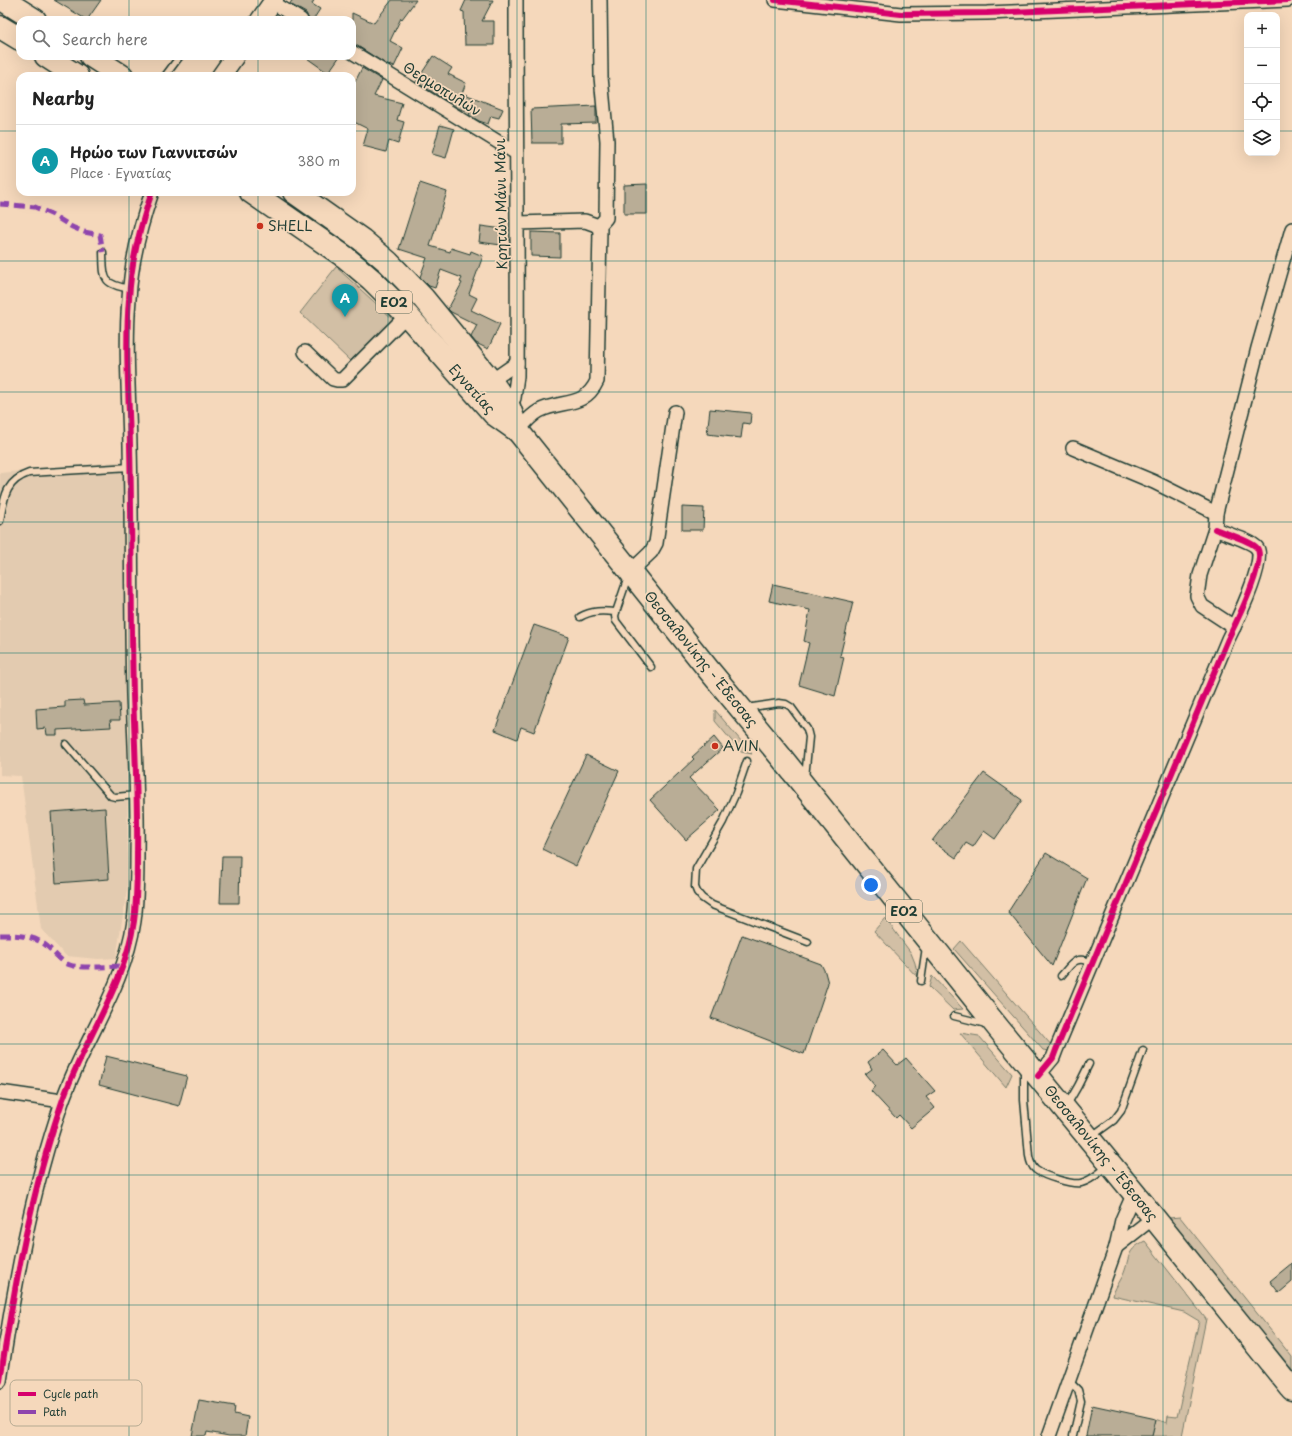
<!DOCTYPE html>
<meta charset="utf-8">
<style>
body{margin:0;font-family:"Playpen Sans",sans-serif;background:#f6f6f6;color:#222}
.controls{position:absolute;right:12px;top:12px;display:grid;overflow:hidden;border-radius:8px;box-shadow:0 4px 16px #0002}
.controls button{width:36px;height:36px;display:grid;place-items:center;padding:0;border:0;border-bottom:1px solid #e0e0e0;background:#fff;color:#222;font:20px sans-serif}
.you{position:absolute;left:871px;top:885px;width:14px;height:14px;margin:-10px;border:3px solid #fff;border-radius:50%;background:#1a73e8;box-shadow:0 0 0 6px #1a73e833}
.badge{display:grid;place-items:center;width:26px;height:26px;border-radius:50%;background:#db2777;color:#fff;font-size:13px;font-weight:700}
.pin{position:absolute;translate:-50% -33px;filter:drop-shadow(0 1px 2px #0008)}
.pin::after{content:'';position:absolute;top:21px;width:14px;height:12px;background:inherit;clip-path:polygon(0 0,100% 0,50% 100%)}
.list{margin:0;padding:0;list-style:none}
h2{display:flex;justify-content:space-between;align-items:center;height:52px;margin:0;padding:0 16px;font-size:17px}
h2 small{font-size:13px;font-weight:400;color:#767676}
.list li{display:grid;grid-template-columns:26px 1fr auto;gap:12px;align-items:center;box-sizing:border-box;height:72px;padding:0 16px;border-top:1px solid #e0e0e0}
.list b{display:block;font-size:15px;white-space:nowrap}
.list p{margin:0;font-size:13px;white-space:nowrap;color:#767676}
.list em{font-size:13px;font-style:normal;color:#767676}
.icon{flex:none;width:22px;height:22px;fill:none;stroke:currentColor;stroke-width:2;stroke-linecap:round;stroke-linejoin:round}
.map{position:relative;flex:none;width:1292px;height:1436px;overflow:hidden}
.search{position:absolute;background:#fff;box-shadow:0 4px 16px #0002;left:16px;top:16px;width:340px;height:44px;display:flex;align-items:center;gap:10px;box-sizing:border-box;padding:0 14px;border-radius:12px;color:#767676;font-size:15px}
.panel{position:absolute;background:#fff;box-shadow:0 4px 16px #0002;left:16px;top:72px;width:340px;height:124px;border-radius:12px}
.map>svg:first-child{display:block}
</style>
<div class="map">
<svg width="1292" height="1436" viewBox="0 0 1292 1436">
<rect width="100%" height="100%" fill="#f5d8bb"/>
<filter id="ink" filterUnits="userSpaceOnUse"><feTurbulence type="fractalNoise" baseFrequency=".025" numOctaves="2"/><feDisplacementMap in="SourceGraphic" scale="8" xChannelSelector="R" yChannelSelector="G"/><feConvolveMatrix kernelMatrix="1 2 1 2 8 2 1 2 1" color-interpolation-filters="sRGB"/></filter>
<g filter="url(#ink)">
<polygon fill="#e3cbb0" points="125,461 128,884 116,958 98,959 66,956 41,929 21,776 0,775 0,473"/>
<g fill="#d2bfa5" stroke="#787e6c">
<polygon points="336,267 395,321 350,361 300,313"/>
<polygon points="715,710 752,754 741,752 715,721"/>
<polygon points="885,918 911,953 915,963 918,978 874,931"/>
<polygon points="961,941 1052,1046 1048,1051 1043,1050 954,949"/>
<polygon points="932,976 963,1009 953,1010 929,987"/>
<polygon points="960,1033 979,1036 1012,1074 1006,1087"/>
<polygon points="1180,1217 1292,1357 1292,1374 1169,1218"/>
<path d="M1145,1241L1206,1319L1182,1436H1152L1156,1419L1167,1423L1168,1416L1177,1417L1199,1321L1184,1312L1113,1296C1114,1289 1118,1285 1121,1279C1131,1262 1123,1251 1145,1241Z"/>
</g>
<g fill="#b9ad96" stroke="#1f3d34">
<polygon points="54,0 101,0 87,20"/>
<polygon points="292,0 314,0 312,4 320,9 313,20 309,20 306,13 290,4"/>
<polygon points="392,0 416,0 402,19 401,18 390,41 403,48 394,67 390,65 389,66 356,45 352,44 352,13 374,23"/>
<polygon points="466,0 493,0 482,21 494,21 494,45 465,45 464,12 461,11"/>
<polygon points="304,56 340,56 328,73"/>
<polygon points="433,56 452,68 448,74 466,83 462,93 503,109 499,118 491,116 488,124 479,121 469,115 470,113 458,108 416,82"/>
<polygon points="362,68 382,80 374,96 402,103 397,120 404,122 398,144 389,141 386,152 363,146 368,129 352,121 352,88"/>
<polygon points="596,106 596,123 561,124 561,143 532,143 531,109"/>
<polygon points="440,125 454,129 446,158 432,154"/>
<polygon points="420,183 447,192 430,246 450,252 451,248 470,254 471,251 483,256 469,294 477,298 471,310 500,324 488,349 476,343 471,337 477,325 451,312 448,309 462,283 460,282 462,278 441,270 435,288 429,286 420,277 427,258 399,249"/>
<polygon points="647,184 647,214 624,214 624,185"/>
<polygon points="481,226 503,229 501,245 479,242"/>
<polygon points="531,232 560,233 560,257 531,256"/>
<polygon points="710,409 751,413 750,424 743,423 741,438 707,434"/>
<polygon points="682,507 704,508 703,530 682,530"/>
<polygon points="773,584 853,602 840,656 844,657 835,696 799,685 809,643 804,641 810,610 769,601"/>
<polygon points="534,625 569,637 534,732 521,727 517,739 495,730"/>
<polygon points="83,700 84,705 119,703 120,720 110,720 111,727 57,730 57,735 47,735 46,728 37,729 36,709 65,707 65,701"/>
<polygon points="714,737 723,748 689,778 720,810 686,840 650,800 694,759 692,757"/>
<polygon points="586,755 619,771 576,866 542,849"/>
<polygon points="984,773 1022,800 995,839 984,831 973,847 966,843 956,858 932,841"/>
<polygon points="105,808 109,879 56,883 51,812"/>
<polygon points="1046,853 1087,878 1052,966 1008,912"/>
<polygon points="222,856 240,856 239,903 220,903"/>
<polygon points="742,935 821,964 825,972 828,983 804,1054 711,1018"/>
<polygon points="883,1050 897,1065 906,1058 935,1091 926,1097 935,1108 911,1128 899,1115 896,1118 871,1091 875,1086 865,1074 872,1069 868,1062"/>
<polygon points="106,1056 187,1076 179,1106 99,1085"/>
<polygon points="1292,1263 1292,1282 1279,1293 1270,1281"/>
<polygon points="199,1400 235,1406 234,1414 248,1417 245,1436 229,1436 207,1432 206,1436 192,1436"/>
<polygon points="1092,1405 1156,1419 1152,1436 1086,1436"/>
</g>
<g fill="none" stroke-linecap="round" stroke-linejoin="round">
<g stroke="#1f3d34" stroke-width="9">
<g id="lane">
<polyline points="165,76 180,56"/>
<path d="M103,252C104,278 101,284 130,289"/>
<path d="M0,521C4,498 5,481 29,473L131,467"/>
<polyline points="628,577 616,612 615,616 616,621 651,667"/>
<path d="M580,617C592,610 603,611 616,612"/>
<polyline points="746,708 779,703 786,704 791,707 807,729 809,737 805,778"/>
<polyline points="66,744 111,796 115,797 137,795"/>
<polyline points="747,761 736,793 723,822 696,869 695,887 697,892 702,898 712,905 808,942"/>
<path d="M1061,976C1071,965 1076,954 1091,963"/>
<polyline points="921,981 926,947"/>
<polyline points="954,1016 986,1024"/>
<path d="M1024,1069V1100L1029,1156C1030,1161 1031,1166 1036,1170C1044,1176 1072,1185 1081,1183C1091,1181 1100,1172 1108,1166"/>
<polyline points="1067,1105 1078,1086 1089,1064"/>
<polyline points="1092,1136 1114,1120 1121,1111 1143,1050"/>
<polyline points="1068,1380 1078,1390 1081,1401 1073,1436"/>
</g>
</g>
<g stroke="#1f3d34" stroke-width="16">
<g id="street">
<polyline points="775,0 901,14 987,13 1288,0"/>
<polyline points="272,2 301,20"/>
<polyline points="352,52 516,153"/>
<path d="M518,223L585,221L596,225L600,229L597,381C584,409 561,399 539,411C530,416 524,424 518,431"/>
<polyline points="598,227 606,218 607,141 601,77 600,0"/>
<polyline points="305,352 333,379 337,380 342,380 407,315"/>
<polyline points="491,381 517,363"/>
<path d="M509,407L514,398L517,376C518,250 516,125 516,0"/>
<polyline points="1073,448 1154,482 1216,513"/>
<polyline points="630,572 651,552 656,543 675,412"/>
<polyline points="1234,627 1202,606 1197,596 1200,575 1215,529 1216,513 1258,348 1292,229"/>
<path d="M1038,1076L1053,1058L1056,1050L1228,639C1235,625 1267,560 1257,548C1252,541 1224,533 1215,529"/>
<polyline points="0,1092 62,1101"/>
<polyline points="1116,1247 1153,1218"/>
<path d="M0,1381C14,1288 31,1192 62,1102C83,1041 125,986 134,921C137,899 137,876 137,854C138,801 135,748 133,695C131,612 132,529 130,445C129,397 125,347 129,299C131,263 140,226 152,192"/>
<polyline points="1049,1436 1116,1247 1122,1220 1134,1193"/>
</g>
</g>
<g stroke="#1f3d34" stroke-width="21">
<g id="secondary">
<polyline points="260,20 274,0"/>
<polyline points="221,76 235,56"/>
</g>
</g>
<g stroke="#1f3d34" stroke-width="25">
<g id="highway">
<polyline points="3,0 35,20"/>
<polyline points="0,27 20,39"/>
<polyline points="46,56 77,76"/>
<polyline points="91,56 122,76"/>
<polyline points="251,192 345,257 372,280 407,315 494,414 518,431 708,669 781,757 999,1029 1134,1193 1292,1389"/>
<polyline points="294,192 362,240 388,262 423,298 491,381 509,407 518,431"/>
</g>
</g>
<use href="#lane" stroke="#f5d8bb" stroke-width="6"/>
<use href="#street" stroke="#f5d8bb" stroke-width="13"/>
<use href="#secondary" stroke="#f5d8bb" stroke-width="18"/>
<use href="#highway" stroke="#f5d8bb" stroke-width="22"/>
<g stroke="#8e44ad" stroke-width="5" stroke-dasharray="10 5" stroke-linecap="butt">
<polyline points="0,204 35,207 53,215 72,227 84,232 100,235 103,252"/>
<path d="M0,935C17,935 36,935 49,948C56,954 61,962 70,965C82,969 109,966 123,966"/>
</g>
<g stroke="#f5d8bb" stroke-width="8">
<g id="cycleway">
<polyline points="775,0 901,14 987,13 1288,0"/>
<path d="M1038,1076L1053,1058L1056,1050L1228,639C1235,625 1267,560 1257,548C1252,541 1224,533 1215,529"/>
<path d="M0,1381C14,1288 31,1192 62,1102C83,1041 125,986 134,921C137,899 137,876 137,854C138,801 135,748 133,695C131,612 132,529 130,445C129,397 125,347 129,299C131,263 140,226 152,192"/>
</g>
</g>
<use href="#cycleway" stroke="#d6006c" stroke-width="6"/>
</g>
</g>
<path fill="none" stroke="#0f766e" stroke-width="1" stroke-opacity="0.55" d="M129,0V20M258,0V20M388,0V1436M517,0V1436M646,0V1436M775,0V1436M904,0V1436M1034,0V1436M1163,0V1436M129,56V76M258,56V76M0,131H20M352,131H1247M1277,131H1292M129,192V1436M258,192V1436M0,261H1292M0,392H1292M0,522H1292M0,653H1292M0,783H1292M0,914H1292M0,1044H1292M0,1175H1292M0,1305H1292"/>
<g fill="#c8321e" stroke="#f5d8bb" stroke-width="1.5">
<circle cx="260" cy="226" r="4"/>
<circle cx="715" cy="746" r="4"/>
</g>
<g text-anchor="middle" stroke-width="3.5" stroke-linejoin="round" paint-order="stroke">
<g fill="#f5d8bb" stroke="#5f6c5c" stroke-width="1">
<rect x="376" y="291" width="36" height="22" rx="3"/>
<rect x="886" y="900" width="36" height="22" rx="3"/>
</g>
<g font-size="13" font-weight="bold" fill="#1f3d34">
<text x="394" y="307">ΕΟ2</text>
<text x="904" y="916">ΕΟ2</text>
</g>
<g font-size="14" fill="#1f3d34" stroke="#f5d8bb">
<text transform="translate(442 89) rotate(32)" y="5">Θερμοπυλών</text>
<text transform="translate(501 204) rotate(-91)" y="5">Κρητών Μάνι Μάνι</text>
<text transform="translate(472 389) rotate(48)" y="5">Εγνατίας</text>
<text transform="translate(701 659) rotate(51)" y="5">Θεσσαλονίκης - Έδεσσας</text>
<text transform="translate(1101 1153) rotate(51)" y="5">Θεσσαλονίκης - Έδεσσας</text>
</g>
<g font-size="14" fill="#1f3d34" stroke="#f5d8bb" text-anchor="start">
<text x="268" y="231">SHELL</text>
<text x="723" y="751">AVIN</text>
</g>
</g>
<rect x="10" y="1380" width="132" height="46" rx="6" fill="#f5d8bb" stroke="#b5aa92" stroke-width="1"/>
<rect x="18" y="1392" width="18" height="4" fill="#d6006c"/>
<rect x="18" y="1410" width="18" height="4" fill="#8e44ad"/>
<g font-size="11" fill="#1f3d34">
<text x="43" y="1398">Cycle path</text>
<text x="43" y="1416">Path</text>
</g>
</svg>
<div class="controls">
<button>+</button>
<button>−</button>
<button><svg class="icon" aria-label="locate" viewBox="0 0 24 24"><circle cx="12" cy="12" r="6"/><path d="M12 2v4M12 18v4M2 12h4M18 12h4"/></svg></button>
<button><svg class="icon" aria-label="layers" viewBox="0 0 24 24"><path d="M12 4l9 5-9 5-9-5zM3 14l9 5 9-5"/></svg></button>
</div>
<div class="you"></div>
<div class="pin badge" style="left:345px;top:317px;background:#0f9aa8">A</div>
<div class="search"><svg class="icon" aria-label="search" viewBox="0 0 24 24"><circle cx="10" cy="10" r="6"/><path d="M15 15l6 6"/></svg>Search here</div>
<section class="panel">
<h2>Nearby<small></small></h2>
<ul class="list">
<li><span class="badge" style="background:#0f9aa8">A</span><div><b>Ηρώο των Γιαννιτσών</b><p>Place · Εγνατίας</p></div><em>380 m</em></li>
</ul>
</section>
</div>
